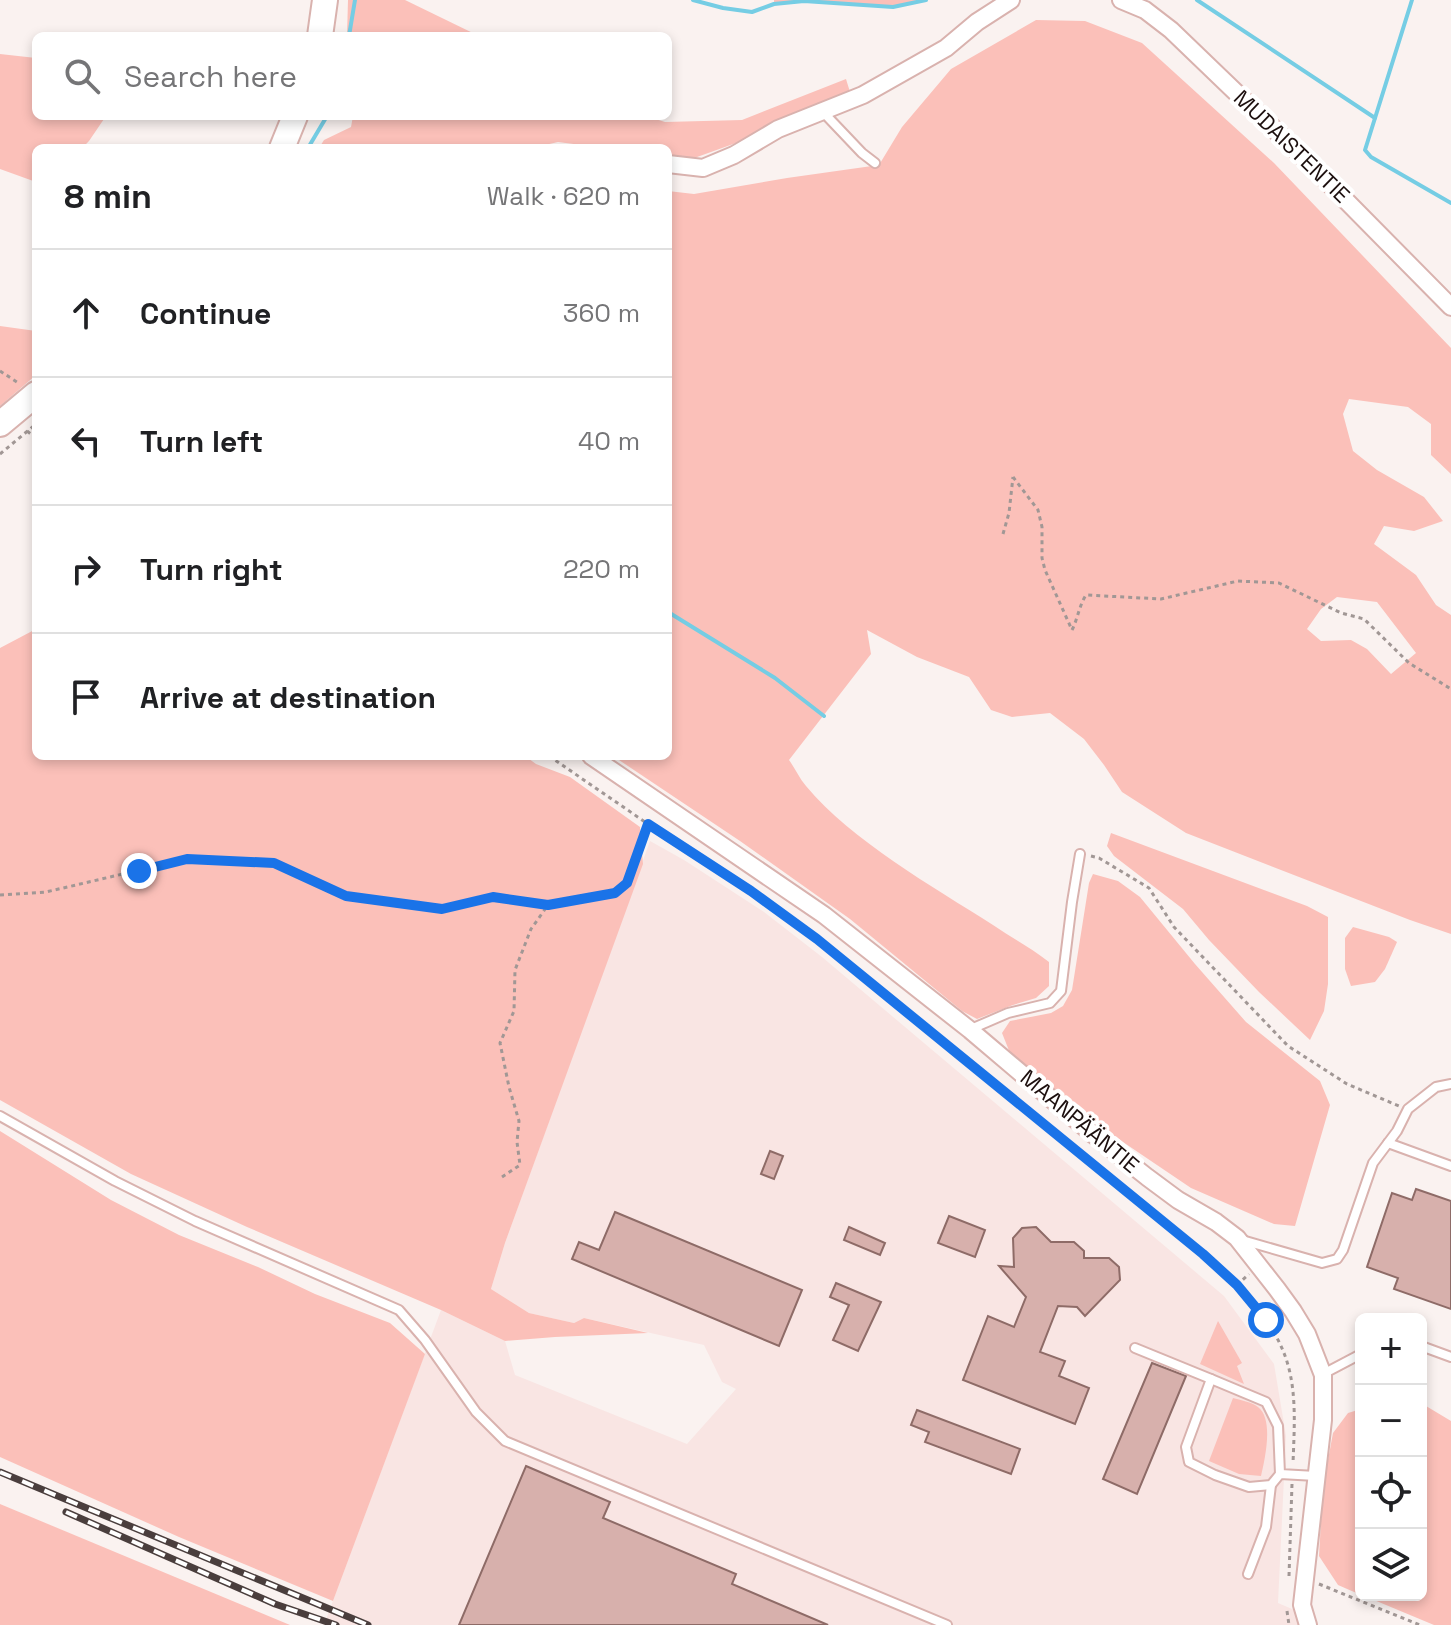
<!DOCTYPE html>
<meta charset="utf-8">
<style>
body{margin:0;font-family:"Space Grotesk",sans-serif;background:#f2f2f2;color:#202124}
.controls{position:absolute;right:24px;bottom:24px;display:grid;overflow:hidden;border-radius:12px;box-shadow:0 4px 12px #0003}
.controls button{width:72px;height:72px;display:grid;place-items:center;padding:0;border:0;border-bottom:2px solid #e0e0e0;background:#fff;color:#202124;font:40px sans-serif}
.stop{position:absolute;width:24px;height:24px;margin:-18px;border:6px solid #1a73e8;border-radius:50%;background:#fff}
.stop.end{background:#1a73e8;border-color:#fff;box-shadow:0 2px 8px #0008}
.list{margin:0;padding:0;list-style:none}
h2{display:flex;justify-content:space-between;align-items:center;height:104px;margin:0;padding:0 32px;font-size:34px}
h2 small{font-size:26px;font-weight:400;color:#757577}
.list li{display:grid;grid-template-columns:52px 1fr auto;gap:24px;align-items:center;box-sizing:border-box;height:128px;padding:0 32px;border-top:2px solid #e0e0e0}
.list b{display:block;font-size:30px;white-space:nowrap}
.list em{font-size:26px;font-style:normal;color:#757577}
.icon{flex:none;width:44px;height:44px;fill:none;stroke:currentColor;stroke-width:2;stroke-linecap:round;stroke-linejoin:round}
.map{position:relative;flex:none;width:1451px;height:1625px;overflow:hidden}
.search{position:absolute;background:#fff;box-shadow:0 4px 12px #0003;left:32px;top:32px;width:640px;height:88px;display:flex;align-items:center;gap:20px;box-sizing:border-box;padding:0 28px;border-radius:12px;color:#757577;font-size:30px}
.panel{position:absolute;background:#fff;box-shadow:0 4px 12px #0003;left:32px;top:144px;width:640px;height:616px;border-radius:12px}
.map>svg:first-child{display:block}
</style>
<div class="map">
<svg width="1451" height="1625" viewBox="0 0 1451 1625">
<rect width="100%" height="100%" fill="#faf2f0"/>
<polygon fill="#f9e5e3" points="650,841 684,860 764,912 822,957 1224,1296 1274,1364 1286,1436 1278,1603 1313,1618 1317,1625 324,1625 441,1310 505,1341 515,1375 687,1444 736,1389 722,1382 704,1345 584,1318 574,1323 529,1313 491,1289 505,1243"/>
<g fill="#fbc0b9" fill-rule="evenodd">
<polygon points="348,0 405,0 479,36 347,36"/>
<polygon points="774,0 926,0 893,7 804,1 774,4"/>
<path d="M1036,20L1085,21L1142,43L1274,163L1451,348V474L1431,455V424L1408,407L1349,399L1343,414L1353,451L1377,470L1424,497L1443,521L1414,531L1384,526L1374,544L1416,575L1436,605L1451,615V934L1410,920L1186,833L1122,792L1104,765L1084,739L1050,713L1012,717L991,710L969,677L917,657L867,630L871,654L789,760C795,768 799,778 806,786C852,841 932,886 993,925C1012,938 1031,948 1049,962V986L1036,998L1013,1005L977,1019L962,1011L850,919L740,841L613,756H668V191L694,194L787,178L879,165L902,127L951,69ZM1337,597L1377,602L1416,653L1391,674L1367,649L1351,640L1321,641L1307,629L1321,609Z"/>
<polygon points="0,54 36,58 36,116 106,116 89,141 82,148 36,148 36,182 0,169"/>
<polygon points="846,79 850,92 761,134 686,161 668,158 668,148 605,148 558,142 532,148 319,148 324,140 351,127 353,116 646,116 665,122 742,120"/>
<polygon points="0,326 36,331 36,375 0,406"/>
<polygon points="36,629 36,756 525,756 536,764 570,777 640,827 643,864 505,1243 491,1289 529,1313 574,1323 584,1318 648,1333 555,1337 505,1341 441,1310 247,1227 131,1174 0,1100 0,648"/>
<polygon points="1111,833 1307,906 1328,917 1328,984 1324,1011 1310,1040 1259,992 1209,940 1183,909 1114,856 1107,846"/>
<polygon points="1093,874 1118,881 1140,897 1195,964 1246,1022 1320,1081 1330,1105 1295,1226 1274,1224 1191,1188 1117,1138 1045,1085 1010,1053 1002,1033 1010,1021 1051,1013 1063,1006 1072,990 1089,883"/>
<polygon points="1353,927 1389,937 1397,942 1385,969 1375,982 1351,986 1345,969 1345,938"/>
<polygon points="0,1131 111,1200 179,1235 258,1267 315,1294 390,1323 425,1354 333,1601 179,1537 0,1457"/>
<polygon points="1218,1321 1242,1363 1237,1366 1244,1384 1200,1364"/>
<path d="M1233,1398C1240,1400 1252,1402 1258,1407C1274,1419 1265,1459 1261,1476L1239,1474L1209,1461Z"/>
<polygon points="1421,1403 1451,1421 1451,1625 1434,1625 1362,1595 1421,1595"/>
<polygon points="1361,1409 1361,1595 1338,1585 1319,1556 1323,1487 1333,1433 1348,1413"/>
<polygon points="0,1504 290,1625 0,1625"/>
</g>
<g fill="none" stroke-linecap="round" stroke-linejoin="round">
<g stroke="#75cde4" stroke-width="4">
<polyline points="693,0 723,8 752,12 774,4 804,1 893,7 926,0"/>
<polyline points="1197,0 1375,118"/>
<polyline points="1412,0 1365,150 1371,157 1451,203"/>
<polyline points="349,36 355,0"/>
<polyline points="308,148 327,116"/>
<polyline points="668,612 775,678 824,716"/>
</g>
</g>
<g fill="#d7b0ac" stroke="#8e6b67" stroke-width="2">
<polygon points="770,1151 783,1156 774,1179 761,1174"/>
<polygon points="1416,1189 1451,1201 1451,1309 1394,1289 1398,1278 1367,1267 1392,1193 1412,1200"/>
<polygon points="615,1212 802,1290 779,1346 572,1259 579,1242 599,1250"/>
<polygon points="949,1216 985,1230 975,1257 938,1243"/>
<polygon points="849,1227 885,1243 880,1255 844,1240"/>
<polygon points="1036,1227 1051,1242 1074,1242 1084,1251 1084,1258 1109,1258 1119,1267 1120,1280 1085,1316 1077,1307 1058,1306 1040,1352 1065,1361 1059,1376 1089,1388 1075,1424 963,1380 988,1316 1014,1327 1026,1297 999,1266 1014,1267 1013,1238 1022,1228"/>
<polygon points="836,1283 881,1302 858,1351 833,1340 849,1305 830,1297"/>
<polygon points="1152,1363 1186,1376 1137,1494 1103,1479"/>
<polygon points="917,1410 1020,1449 1011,1474 925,1442 929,1432 911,1425"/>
<polygon points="526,1466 610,1502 603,1518 736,1574 732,1584 828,1625 459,1625"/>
</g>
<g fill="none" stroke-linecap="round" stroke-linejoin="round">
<g stroke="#d9b2ae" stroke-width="12">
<g id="lane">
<polyline points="823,112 862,153 875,163"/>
<polyline points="971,1029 1008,1013 1050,1003 1061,991 1072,902 1080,854"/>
<polyline points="0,1116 115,1181 195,1221 399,1310 425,1340 476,1412 505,1441 947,1625"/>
<polyline points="1388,1143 1451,1166"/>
<polyline points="1242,1240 1322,1263 1337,1259 1343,1250 1373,1163 1397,1131 1408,1109 1436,1087 1451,1084"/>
<polyline points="1421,1346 1451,1357"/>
<polyline points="1135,1348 1211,1379"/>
<polyline points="1323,1374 1361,1354"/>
<polyline points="1280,1474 1278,1426 1266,1402 1211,1379 1186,1447 1189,1462 1215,1475 1249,1487 1271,1485 1280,1474 1316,1476"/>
<polyline points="1248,1574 1266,1527 1271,1485"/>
</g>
</g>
<g stroke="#d9b2ae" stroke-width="20">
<g id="street">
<polyline points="1121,0 1145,10 1171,30 1300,154 1451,307"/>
<polyline points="668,164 703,168 734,155 778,129 863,95 946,48 977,22 1011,0"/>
<polyline points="591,756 824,915 970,1030 1094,1135 1147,1177 1178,1200 1216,1222 1237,1238 1277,1289 1293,1311 1307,1334 1323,1375 1323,1420 1302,1605 1308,1625"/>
</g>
</g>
<g stroke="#d9b2ae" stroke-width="28">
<g id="secondary">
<polyline points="320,36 325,0"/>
<polyline points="282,148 295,116"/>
<polyline points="0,424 36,394"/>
</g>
</g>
<g stroke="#a19795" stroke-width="3" stroke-dasharray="4 4" stroke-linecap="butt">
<polyline points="0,371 20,384"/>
<polyline points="27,431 36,438"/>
<polyline points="0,454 36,424"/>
<polyline points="1013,477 1038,510 1042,527 1042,558 1045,570 1072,630"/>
<polyline points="1003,534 1009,513 1013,477"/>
<path d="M1072,630C1078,618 1079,606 1086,595L1161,599L1238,581L1279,583L1341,613L1364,619L1409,663L1451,689"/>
<path d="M549,756L648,824L751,891L817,939L1203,1254C1237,1285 1275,1319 1288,1365C1297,1397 1294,1432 1293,1464"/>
<polyline points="1091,856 1099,858 1149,888 1174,927 1288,1046 1347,1084 1399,1106"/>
<polyline points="0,895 46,892 187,859 274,863 346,896 442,909 493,897 548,905"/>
<polyline points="502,1177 520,1165 517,1142 519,1121 509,1087 500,1043 514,1011 515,970 531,929 548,905 615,893 627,883 648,824"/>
<polyline points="1237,1285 1249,1274"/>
<polyline points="1289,1576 1292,1484"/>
<polyline points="1319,1584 1420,1625"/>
<polyline points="1287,1611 1289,1625"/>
</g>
<use href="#lane" stroke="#fff" stroke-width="8"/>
<use href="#street" stroke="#fff" stroke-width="16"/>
<use href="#secondary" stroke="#fff" stroke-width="24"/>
<g stroke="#4a3e3d" stroke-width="7">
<g id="rail">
<polyline points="0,1472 368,1625"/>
<polyline points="66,1512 275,1604 336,1625"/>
</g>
</g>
<use href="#rail" stroke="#fff" stroke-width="4" stroke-dasharray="12" stroke-linecap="butt"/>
</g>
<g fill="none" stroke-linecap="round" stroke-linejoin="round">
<polyline stroke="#1a73e8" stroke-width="10" points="139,871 187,859 274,863 346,896 442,909 493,897 548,905 615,893 627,883 648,824 751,891 817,939 1203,1254 1237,1285 1266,1320"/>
</g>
<g text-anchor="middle" stroke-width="8" stroke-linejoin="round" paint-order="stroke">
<g font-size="22" fill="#1c0f0e" stroke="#fff">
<text transform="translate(1292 146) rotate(44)" y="8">MUDAISTENTIE</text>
<text transform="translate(1080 1121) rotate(40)" y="8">MAANPÄÄNTIE</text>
</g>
</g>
</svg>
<div class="controls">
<button>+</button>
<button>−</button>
<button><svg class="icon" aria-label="locate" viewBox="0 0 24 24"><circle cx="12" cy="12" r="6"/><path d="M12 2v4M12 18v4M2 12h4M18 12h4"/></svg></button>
<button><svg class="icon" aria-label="layers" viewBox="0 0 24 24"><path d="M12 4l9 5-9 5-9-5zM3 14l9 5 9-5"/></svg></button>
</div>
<div class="stop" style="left:1266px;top:1320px"></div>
<div class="stop end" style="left:139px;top:871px"></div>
<div class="search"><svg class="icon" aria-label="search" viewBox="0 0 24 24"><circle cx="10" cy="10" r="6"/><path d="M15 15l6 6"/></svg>Search here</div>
<section class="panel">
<h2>8 min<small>Walk · 620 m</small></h2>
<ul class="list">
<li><svg class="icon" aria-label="ahead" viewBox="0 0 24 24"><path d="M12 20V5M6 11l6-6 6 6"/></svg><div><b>Continue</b></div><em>360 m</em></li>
<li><svg class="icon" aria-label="left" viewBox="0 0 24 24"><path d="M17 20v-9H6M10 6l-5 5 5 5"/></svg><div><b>Turn left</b></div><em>40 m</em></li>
<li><svg class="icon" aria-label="right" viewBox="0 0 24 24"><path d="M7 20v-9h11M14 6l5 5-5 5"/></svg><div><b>Turn right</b></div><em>220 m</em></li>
<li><svg class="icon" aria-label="arrive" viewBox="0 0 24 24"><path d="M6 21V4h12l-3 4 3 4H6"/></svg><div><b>Arrive at destination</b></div></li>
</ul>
</section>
</div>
